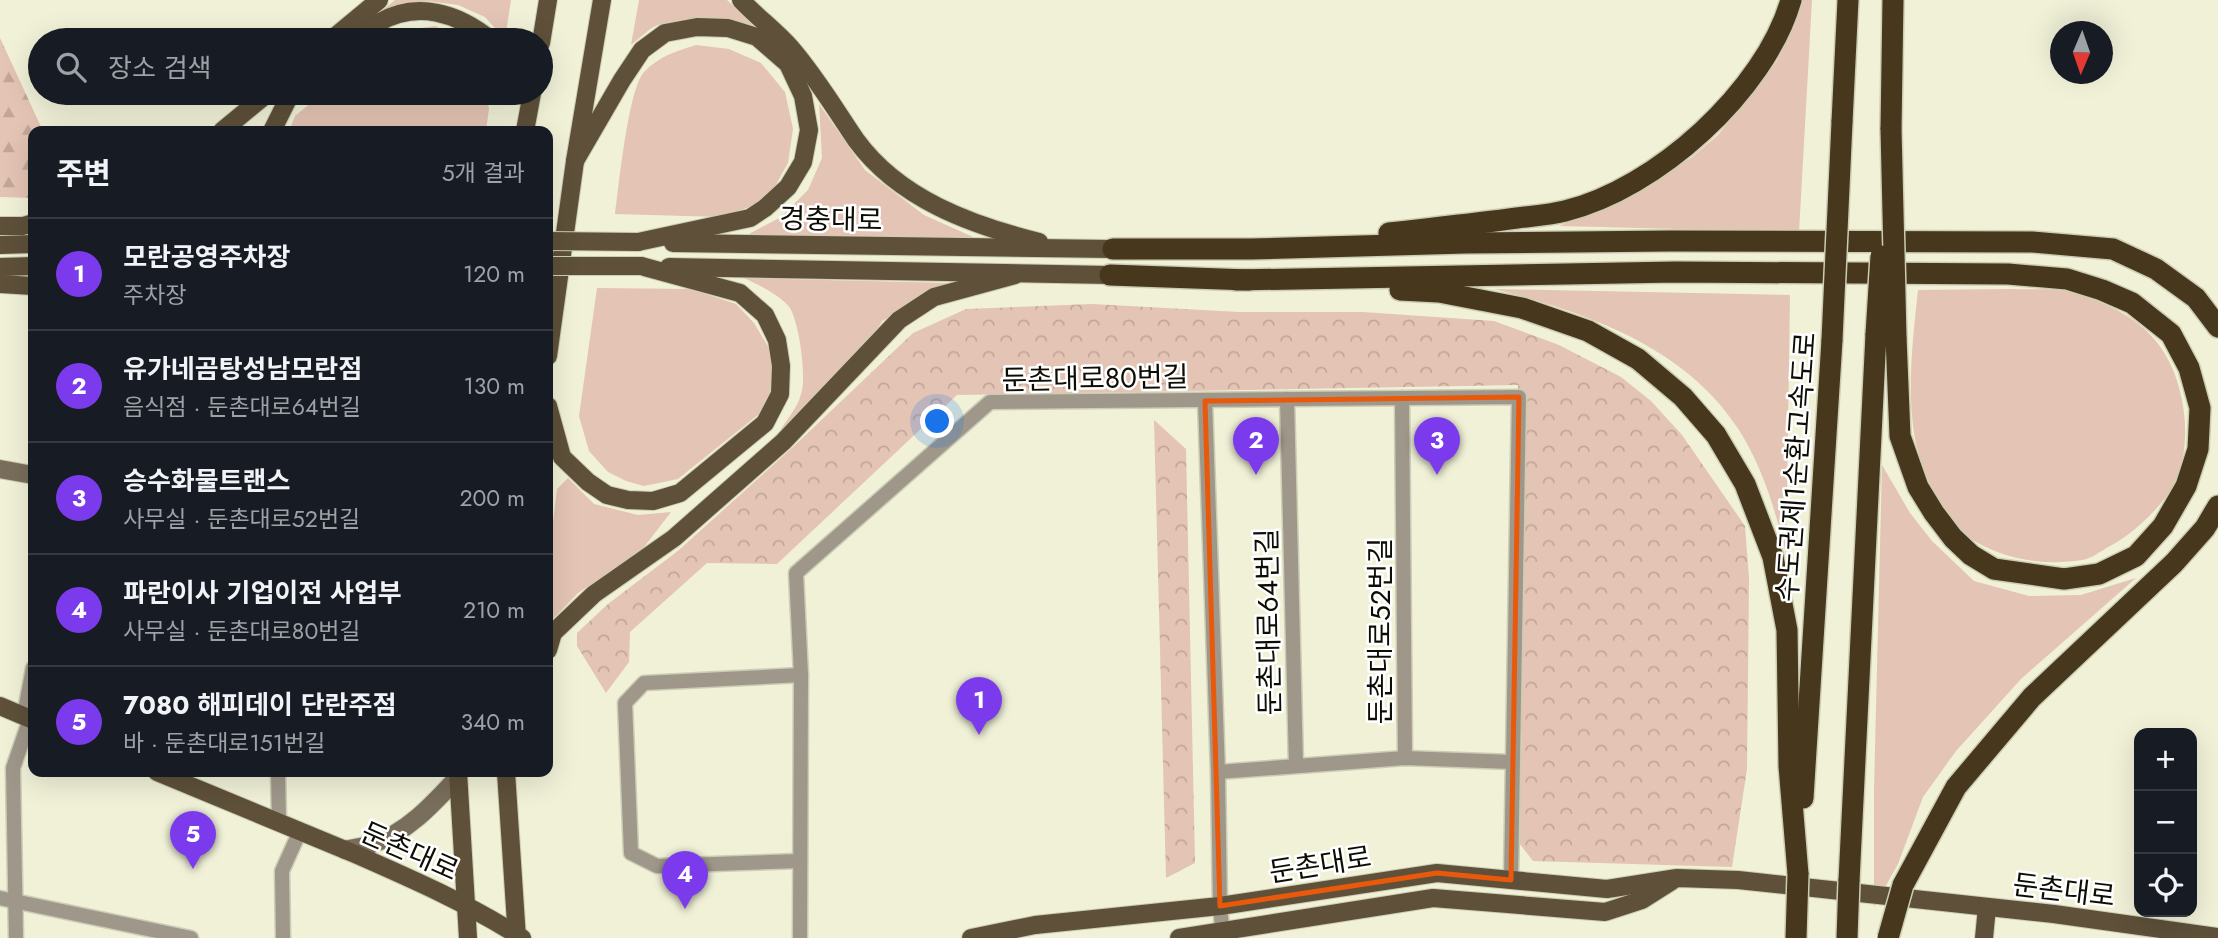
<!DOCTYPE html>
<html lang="ko">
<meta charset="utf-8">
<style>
body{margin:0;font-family:Jost,"Noto Sans KR",sans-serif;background:#242831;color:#f1f3f6}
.controls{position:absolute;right:21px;bottom:21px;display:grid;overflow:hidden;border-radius:14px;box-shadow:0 7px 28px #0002}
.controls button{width:63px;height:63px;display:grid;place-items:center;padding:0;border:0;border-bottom:2px solid #363941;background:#171b24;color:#f1f3f6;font:35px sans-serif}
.compass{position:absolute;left:2050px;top:21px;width:63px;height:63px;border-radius:50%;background:#171b24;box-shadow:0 7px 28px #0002;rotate:182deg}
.you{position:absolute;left:938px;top:422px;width:24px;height:24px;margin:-18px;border:5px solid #fff;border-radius:50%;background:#1a73e8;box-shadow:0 0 0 10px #1a73e833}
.badge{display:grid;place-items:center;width:46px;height:46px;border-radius:50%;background:#7c3aed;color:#fff;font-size:23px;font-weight:700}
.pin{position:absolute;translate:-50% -58px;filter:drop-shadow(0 2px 4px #0008)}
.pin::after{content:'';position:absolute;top:37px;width:24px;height:21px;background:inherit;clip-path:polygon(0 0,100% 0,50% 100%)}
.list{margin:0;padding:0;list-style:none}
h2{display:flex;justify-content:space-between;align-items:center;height:91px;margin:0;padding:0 28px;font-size:30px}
h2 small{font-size:23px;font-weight:400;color:#9ea1a6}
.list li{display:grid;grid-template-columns:46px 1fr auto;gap:21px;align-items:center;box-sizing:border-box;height:112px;padding:0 28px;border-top:2px solid #363941}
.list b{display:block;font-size:26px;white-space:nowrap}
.list p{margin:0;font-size:23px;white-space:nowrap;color:#9ea1a6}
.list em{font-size:23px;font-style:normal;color:#9ea1a6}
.icon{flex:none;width:38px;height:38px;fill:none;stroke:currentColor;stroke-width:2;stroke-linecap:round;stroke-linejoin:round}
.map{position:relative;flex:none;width:2218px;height:938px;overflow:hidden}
.search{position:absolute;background:#171b24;box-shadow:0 7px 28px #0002;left:28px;top:28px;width:525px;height:77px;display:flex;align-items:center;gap:18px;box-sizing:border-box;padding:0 24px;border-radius:38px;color:#9ea1a6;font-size:26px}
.panel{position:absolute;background:#171b24;box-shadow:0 7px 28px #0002;left:28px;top:126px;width:525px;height:651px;border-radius:14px}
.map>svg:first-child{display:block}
</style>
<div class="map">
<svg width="2218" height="938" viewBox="0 0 2218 938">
<defs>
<pattern id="forest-firs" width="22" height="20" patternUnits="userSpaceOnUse" patternTransform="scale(1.75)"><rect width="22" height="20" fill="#e4c4b4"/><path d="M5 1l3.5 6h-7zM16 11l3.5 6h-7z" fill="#c2a799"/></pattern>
<pattern id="park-crowns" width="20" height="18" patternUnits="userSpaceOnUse" patternTransform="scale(1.75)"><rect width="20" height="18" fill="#e4c4b4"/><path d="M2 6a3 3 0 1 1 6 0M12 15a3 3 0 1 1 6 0" fill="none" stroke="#c2a799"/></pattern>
</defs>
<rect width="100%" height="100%" fill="#f0f1d7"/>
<g fill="#e4c4b4">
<polygon points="395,0 511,0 505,39 485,17 458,5 428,1 384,9"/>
<path d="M639,0H727L753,25C726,21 684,17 658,25C649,28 639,39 631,45Z"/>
<polygon points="1802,0 1812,0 1799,232 1559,226 1604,208 1691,158 1718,135 1777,61"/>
<polygon points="435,26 465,40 388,40 400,31"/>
<path d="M696,45L729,49L761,63L785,92L793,129L788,163L773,190L752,206L721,217L615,214C619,186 628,90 644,72C659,56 677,51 696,45Z"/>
<polygon points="323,93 486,93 489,109 486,131 289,131 295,116"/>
<polygon points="819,104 865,170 924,215 982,241 745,236 781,217 808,190 822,158"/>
<path d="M744,278L950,283L882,321L870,341L779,432C786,421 798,407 801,394C807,377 799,323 790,308C782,296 757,284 744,278Z"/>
<polygon points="597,288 691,289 736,304 754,323 769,348 774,381 764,410 678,479 644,486 626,481 608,472 589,451 579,416"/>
<path d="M1494,289L1790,295L1786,555C1776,512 1763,468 1739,430C1686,347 1586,312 1494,289Z"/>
<path d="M2014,289C2031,290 2050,288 2067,291C2075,292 2084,296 2092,299C2129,313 2158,333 2173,370C2187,404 2191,450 2174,484C2163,506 2132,535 2110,546C2101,551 2091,559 2082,560C2038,567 1991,557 1957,529C1939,513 1917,457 1914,433C1907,386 1913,337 1918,290Z"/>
<polygon points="1882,465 1910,513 1932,541 1974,581 2029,596 2081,595 2136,578 2021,679 1956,751 1923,797 1898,864 1874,907 1874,790"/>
<polygon points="568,478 594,504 638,515 671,512 641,551 578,593 548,624 548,563 557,489"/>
</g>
<polygon fill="url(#forest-firs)" points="0,38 43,131 33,131 33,198 0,197"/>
<g fill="url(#park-crowns)">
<polygon points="1092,304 1239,312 1363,312 1494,321 1559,345 1621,377 1651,401 1682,435 1745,526 1749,578 1747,769 1732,867 1533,861 1516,839 1522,737 1518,385 957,395 777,564 707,563 630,632 629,662 606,693 577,646 577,633 608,604 679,550 793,447 913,333 966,309"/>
<polygon points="1154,420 1186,449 1195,863 1166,878"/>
</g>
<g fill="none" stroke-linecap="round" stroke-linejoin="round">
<g stroke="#cccdb5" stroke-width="17">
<g id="street">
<polyline points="1402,398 1405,758"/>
<polyline points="1287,399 1296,765"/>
<polyline points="1205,401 1218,772 1220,906 1223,938"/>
<polyline points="24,716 33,668"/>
<polyline points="278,772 279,821"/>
<polyline points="1218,772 1405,758 1512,762"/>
<polyline points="800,861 657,866 631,853 625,703 644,683 801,675"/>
<polyline points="0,898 191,938"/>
<polyline points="16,938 13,768 30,719"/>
<polyline points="283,938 282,871 300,831"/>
<polyline points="800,938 801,675 796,573 990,402 1519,397 1511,880"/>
</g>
</g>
<g stroke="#cccdb5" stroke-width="20">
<g id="secondary">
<polyline points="0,469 33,475"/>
<path d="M345,850C354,848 363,847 372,844C407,833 434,803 458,777"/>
</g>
</g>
<g stroke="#cccdb5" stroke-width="20">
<g id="primary">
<path d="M741,0C757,17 776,31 791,48C816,77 835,109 856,140C899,199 971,225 1039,242"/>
<polyline points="331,40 379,0"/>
<path d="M356,40C363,34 370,27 378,23C417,0 458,13 491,40"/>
<polyline points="541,43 548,0"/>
<polyline points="222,131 268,93"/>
<polyline points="272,131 291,93"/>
<polyline points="525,131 532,93"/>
<polyline points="575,161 622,80 642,50 665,33 697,27 728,28 757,37 788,64 803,96 809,130 803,162 788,187 765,208 750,218 638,242"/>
<polyline points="0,226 23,226 33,223"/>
<polyline points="673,243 1113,249"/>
<polyline points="0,245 33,244"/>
<polyline points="0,267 33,266"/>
<polyline points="669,267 1110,275"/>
<polyline points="0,284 33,286"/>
<polyline points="548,356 575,161 602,0"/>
<polyline points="548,406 562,457 588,482 607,495 628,500 653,501 680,493 765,423 780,394 781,366 777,340 765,315 740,293 641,266"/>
<polyline points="548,650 553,633 594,594 674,538 783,442 899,320 934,297 1015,275"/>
<polyline points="0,706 33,720"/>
<path d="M157,772C223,800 289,826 355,854C412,879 469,904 522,938"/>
<polyline points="458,772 468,938"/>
<polyline points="506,772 517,938"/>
<polyline points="971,938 1035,925 1220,906 1437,873 1607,889 1677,878 1738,880 2054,914 2218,937"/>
<polyline points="1179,938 1433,898 1605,912 1642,900 1672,881"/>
<polyline points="1984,938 1987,907"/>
</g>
</g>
<g stroke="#cccdb5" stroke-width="24">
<g id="highway">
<polyline points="1842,122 1848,0"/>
<polyline points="1891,129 1893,0"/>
<path d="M1389,233C1432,228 1474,224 1517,218C1532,216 1549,215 1565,211C1656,189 1765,91 1791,0"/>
<polyline points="1113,249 1251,249 1466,243 1670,241 2032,242 2113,249 2156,269 2196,298 2218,327"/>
<polyline points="1110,275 1249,280"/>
<polyline points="1236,280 1676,272 2008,274 2067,279 2102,290 2132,303 2171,334 2189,368 2200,408 2198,449 2186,486 2163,526 2136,556 2099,574 2064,579 1994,569 1971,555 1953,538 1934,513 1918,487 1900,436 1896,337"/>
<polyline points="1400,290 1439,292 1522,308 1588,331 1638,359 1683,397 1716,435 1745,484 1773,557 1787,630 1789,766 1798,874"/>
<polyline points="1803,798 1832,340"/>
<polyline points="1849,881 1876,334"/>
<polyline points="1903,885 1956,787 2032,697 2174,563 2205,528 2218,506"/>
</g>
</g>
<use href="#street" stroke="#9f978a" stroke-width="14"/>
<use href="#secondary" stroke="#796d5b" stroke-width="18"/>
<use href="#primary" stroke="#5e5039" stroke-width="18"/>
<use href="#highway" stroke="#47371d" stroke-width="21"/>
<g stroke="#cccdb5" stroke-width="20" stroke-linecap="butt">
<g id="primary-bridge">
<polyline points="548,241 638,242"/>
<polyline points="548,266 641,266"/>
</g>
</g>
<g stroke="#cccdb5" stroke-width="24" stroke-linecap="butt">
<g id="highway-bridge">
<polyline points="1891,129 1896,337"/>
<polyline points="1876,334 1881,256"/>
<polyline points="1832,340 1842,122"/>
<polyline points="1796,938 1798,874"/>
<polyline points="1847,938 1849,881"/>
<polyline points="1888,938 1903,885"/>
</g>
</g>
<use href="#primary-bridge" stroke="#5e5039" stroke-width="18"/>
<use href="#highway-bridge" stroke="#47371d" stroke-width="21"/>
</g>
<path fill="none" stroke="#e8590c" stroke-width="5" stroke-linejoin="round" d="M1519,397L1511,880L1437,873L1220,906L1205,401Z"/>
<g text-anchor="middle" stroke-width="5" stroke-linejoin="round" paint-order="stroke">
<g font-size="28" fill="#0d0d05" stroke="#fff">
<text transform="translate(831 219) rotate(1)" y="10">경충대로</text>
<text transform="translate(1095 378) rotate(-1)" y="10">둔촌대로80번길</text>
<text transform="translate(1796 467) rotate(-86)" y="10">수도권제1순환고속도로</text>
<text transform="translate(1268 622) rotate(-91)" y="10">둔촌대로64번길</text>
<text transform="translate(1380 631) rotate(-90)" y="10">둔촌대로52번길</text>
<text transform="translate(410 851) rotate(24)" y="10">둔촌대로</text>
<text transform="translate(1320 864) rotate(-9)" y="10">둔촌대로</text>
<text transform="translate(2064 890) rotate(7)" y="10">둔촌대로</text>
</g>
</g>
</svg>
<div class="controls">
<button>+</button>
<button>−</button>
<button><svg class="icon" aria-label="locate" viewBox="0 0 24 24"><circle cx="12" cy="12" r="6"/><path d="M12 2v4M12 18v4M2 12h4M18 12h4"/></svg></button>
</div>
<svg class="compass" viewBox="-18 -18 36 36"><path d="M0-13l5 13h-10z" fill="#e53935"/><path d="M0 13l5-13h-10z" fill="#9ea1a6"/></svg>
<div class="you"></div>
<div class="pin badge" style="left:979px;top:735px">1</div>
<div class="pin badge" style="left:1256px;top:475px">2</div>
<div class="pin badge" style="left:1437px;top:475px">3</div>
<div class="pin badge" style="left:685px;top:909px">4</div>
<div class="pin badge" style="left:193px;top:869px">5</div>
<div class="search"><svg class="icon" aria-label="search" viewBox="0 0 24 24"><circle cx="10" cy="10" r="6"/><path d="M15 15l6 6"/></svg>장소 검색</div>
<section class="panel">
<h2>주변<small>5개 결과</small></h2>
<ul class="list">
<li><span class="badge">1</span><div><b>모란공영주차장</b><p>주차장</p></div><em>120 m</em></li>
<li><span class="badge">2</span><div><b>유가네곰탕성남모란점</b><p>음식점 · 둔촌대로64번길</p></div><em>130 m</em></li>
<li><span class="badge">3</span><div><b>승수화물트랜스</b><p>사무실 · 둔촌대로52번길</p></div><em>200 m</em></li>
<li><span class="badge">4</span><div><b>파란이사 기업이전 사업부</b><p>사무실 · 둔촌대로80번길</p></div><em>210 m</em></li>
<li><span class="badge">5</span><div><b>7080 해피데이 단란주점</b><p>바 · 둔촌대로151번길</p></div><em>340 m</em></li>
</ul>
</section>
</div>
